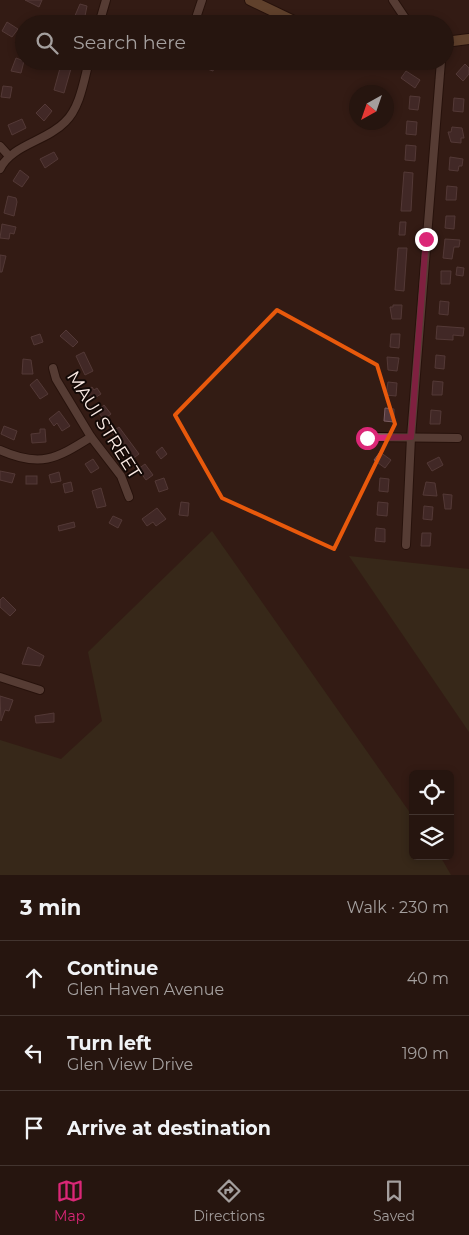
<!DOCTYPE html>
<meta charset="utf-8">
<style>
body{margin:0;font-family:Montserrat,sans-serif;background:#2e1e18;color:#f1f3f6}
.controls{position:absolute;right:15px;bottom:15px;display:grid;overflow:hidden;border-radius:8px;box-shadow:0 2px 8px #0003}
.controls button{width:45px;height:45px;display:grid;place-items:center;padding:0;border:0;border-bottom:1px solid #42342f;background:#26150f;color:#f1f3f6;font:25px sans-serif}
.compass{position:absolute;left:349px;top:85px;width:45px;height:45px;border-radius:50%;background:#26150f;box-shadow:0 2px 8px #0003;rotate:220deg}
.stop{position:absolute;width:15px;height:15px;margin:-11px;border:4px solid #db2777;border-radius:50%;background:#fff}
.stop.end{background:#db2777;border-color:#fff;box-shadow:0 1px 5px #0008}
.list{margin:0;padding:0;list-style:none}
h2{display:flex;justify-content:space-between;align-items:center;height:65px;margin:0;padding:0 20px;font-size:21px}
h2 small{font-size:16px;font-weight:400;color:#a49f9e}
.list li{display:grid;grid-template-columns:32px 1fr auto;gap:15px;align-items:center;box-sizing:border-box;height:75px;padding:0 20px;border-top:1px solid #42342f}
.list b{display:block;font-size:19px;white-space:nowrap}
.list p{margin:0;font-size:16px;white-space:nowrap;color:#a49f9e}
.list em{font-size:16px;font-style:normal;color:#a49f9e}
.icon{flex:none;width:28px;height:28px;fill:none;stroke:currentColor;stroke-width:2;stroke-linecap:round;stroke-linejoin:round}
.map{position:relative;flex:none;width:469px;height:875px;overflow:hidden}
.search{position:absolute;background:#26150f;box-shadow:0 2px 8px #0003;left:15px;right:15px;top:15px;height:55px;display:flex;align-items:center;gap:12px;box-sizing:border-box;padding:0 18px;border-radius:28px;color:#a49f9e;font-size:19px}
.sheet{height:290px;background:#26150f}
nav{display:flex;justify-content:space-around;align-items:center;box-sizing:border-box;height:70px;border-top:1px solid #42342f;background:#26150f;font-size:14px;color:#a49f9e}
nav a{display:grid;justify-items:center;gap:2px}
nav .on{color:#db2777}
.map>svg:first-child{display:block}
</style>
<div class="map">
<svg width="469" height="875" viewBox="0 0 469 875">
<rect width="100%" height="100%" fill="#331c14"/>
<g fill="#3c381f">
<polygon points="212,531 413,817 413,856 440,856 451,875 0,875 0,740 61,759 102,721 88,652"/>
<polygon points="349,556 469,569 469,732"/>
</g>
<g fill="#53383c" stroke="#7a5c60">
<polygon points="25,0 42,0 39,7"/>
<polygon points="80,4 87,6 84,21 74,18"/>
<polygon points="7,22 18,29 12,37 2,31"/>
<polygon points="16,58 24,61 21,73 11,71"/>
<polygon points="62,61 72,61 72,65 64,93 54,90"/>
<polygon points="184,61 216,61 213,71"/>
<polygon points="465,64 469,68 469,74 463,81 456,74"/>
<polygon points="406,71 420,80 415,88 401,78"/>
<polygon points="3,86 12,87 10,98 1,97"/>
<polygon points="410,96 420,97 418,110 409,109"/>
<polygon points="454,98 464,99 463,112 453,111"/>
<polygon points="45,104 52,111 44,121 36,113"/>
<polygon points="22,119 26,128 12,135 8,125"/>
<polygon points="407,121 417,122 416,135 406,134"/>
<polygon points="452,127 462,128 464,138 461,138 461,143 451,142 448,132 451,132"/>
<polygon points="406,145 416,146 415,161 405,160"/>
<polygon points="54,152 58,159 45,168 40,159"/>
<polygon points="450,157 463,159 462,166 459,166 458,171 449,170"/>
<polygon points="20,170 29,177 22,187 13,181"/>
<polygon points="404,172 413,173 411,211 401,211"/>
<polygon points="447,186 457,187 456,200 446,200"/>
<polygon points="8,196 16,198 17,202 14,216 4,213"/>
<polygon points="446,216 455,216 454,229 445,228"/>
<polygon points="400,222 406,222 405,235 399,235"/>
<polygon points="2,224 16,227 14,234 10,233 9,239 0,238"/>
<polygon points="445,239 460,240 459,247 454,247 452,259 443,258"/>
<polygon points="398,248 407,248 404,291 395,290"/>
<polygon points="0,255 6,256 2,272 0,272"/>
<polygon points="457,267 464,268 463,276 456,275"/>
<polygon points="441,271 451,271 450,284 441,284"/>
<polygon points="440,301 449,302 448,315 439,314"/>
<polygon points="393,305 402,305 401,319 392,319 390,307 393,307"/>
<polygon points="437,326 464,328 463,336 453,335 453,340 436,339"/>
<polygon points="66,330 78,342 73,347 60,336"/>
<polygon points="40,334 43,342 34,345 31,337"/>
<polygon points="391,334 400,334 399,348 390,347"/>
<polygon points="84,352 93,371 85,375 76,356"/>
<polygon points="436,355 445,356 444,369 435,368"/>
<polygon points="387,357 399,358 397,371 388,370"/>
<polygon points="23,359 31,360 33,374 22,374"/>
<polygon points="37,379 48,394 40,399 30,385"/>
<polygon points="433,381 443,382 442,395 432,395"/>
<polygon points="388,382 397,383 396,396 386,395"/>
<polygon points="92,387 94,390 97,388 101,394 90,401 84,392"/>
<polygon points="104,405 111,414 104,419 97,411"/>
<polygon points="385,408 394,409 394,422 384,421"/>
<polygon points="431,410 441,411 440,424 430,424"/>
<polygon points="59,411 70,426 62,431 57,423 54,426 49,419"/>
<polygon points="4,426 17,431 14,440 1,434"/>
<polygon points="119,427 139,454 131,460 112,432"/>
<polygon points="40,429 45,429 46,442 32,443 31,434 40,433"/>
<polygon points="162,447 167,454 161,459 156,452"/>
<polygon points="380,452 391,460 385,468 374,460"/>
<polygon points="439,457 443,465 432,471 427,463"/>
<polygon points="93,459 99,468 91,473 85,464"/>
<polygon points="145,464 153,475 146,480 138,469"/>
<polygon points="0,471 15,474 12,483 0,480"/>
<polygon points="59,472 61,481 51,483 49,475"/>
<rect x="26" y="476" width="11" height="8"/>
<polygon points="164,478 168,489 159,492 155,481"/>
<polygon points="380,478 389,479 388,492 379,491"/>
<polygon points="71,482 73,491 65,493 63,484"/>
<polygon points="426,482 435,483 437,496 423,495"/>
<polygon points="101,488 106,506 97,508 92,491"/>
<polygon points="443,494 452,495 451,509 445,509"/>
<polygon points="181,502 189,503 188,516 179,515"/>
<polygon points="378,502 388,503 387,516 377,515"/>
<polygon points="424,506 433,507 432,520 423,519"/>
<polygon points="157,508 166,519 156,526 153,522 147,526 142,519"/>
<polygon points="113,516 122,520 118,528 109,523"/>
<polygon points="74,522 75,527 59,531 58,526"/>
<polygon points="376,528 385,529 385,542 375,541"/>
<polygon points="422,533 431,533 430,546 421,546"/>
<polygon points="3,597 16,610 10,616 0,607 0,600"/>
<polygon points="28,647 44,656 40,666 22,664"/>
<polygon points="0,696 13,700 9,711 5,710 1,721"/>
<polygon points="54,713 54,722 36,723 35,716"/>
</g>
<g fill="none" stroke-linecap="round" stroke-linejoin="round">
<g stroke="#190602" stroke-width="10">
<g id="minor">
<polyline points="393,0 409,24"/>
<polyline points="99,24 106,0"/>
<polyline points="194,24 202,0"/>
<polyline points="0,146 9,156"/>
<path d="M0,169C11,145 47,141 65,122C80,108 84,80 89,61"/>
<polyline points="53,368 56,379 91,437 121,476 129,497"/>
<polyline points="367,437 458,438"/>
<path d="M0,450C40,468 56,459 91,437"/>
<polyline points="406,545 411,437 441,61"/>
<polyline points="0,677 40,690"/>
</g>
</g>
<g stroke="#190602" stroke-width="12">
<g id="major">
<polyline points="250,0 300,24"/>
<polyline points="445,42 469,39"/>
</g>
</g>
<use href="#minor" stroke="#81655b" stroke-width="8"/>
<use href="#major" stroke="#97704b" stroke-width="10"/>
</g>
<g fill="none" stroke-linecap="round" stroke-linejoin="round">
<polyline stroke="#db2777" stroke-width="6" points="367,438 411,437 426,239"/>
</g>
<path d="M0 0H469V875H0ZM277,310L377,365L395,424L334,549L222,498L175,415Z" fill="#331c14" fill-opacity=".55" fill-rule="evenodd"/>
<path fill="none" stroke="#e8590c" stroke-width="4" stroke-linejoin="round" d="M277,310L377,365L395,424L334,549L222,498L175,415Z"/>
<g text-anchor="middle" stroke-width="4" stroke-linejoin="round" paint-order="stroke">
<g font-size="18" fill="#fbebe5" stroke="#130906">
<text transform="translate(104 425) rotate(58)" y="6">MAUI STREET</text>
</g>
</g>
</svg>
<div class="controls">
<button><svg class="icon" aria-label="locate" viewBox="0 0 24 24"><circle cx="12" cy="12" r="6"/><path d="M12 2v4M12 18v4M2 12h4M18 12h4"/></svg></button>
<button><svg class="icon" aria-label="layers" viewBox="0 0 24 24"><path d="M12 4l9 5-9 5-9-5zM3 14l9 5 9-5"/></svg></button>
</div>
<svg class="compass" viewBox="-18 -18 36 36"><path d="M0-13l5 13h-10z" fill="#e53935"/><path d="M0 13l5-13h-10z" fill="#a49f9e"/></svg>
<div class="stop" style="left:367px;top:438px"></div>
<div class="stop end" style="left:426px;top:239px"></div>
<div class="search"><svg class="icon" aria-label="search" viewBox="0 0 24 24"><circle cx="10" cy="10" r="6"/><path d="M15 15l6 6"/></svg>Search here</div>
</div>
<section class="sheet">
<h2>3 min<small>Walk · 230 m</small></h2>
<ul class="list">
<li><svg class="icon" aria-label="ahead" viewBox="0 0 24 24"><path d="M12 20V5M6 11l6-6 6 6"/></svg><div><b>Continue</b><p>Glen Haven Avenue</p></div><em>40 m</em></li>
<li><svg class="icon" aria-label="left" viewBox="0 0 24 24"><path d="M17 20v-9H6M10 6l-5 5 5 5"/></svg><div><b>Turn left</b><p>Glen View Drive</p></div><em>190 m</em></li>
<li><svg class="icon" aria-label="arrive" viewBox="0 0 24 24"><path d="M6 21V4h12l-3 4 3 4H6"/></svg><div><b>Arrive at destination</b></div></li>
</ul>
</section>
<nav>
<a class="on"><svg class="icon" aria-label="map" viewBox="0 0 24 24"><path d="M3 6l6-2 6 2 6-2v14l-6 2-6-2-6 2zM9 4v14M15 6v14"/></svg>Map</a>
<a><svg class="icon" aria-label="directions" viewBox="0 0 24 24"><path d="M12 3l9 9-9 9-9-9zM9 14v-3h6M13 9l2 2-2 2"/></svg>Directions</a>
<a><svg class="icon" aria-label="saved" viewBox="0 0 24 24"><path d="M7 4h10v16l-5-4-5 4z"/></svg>Saved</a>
</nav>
